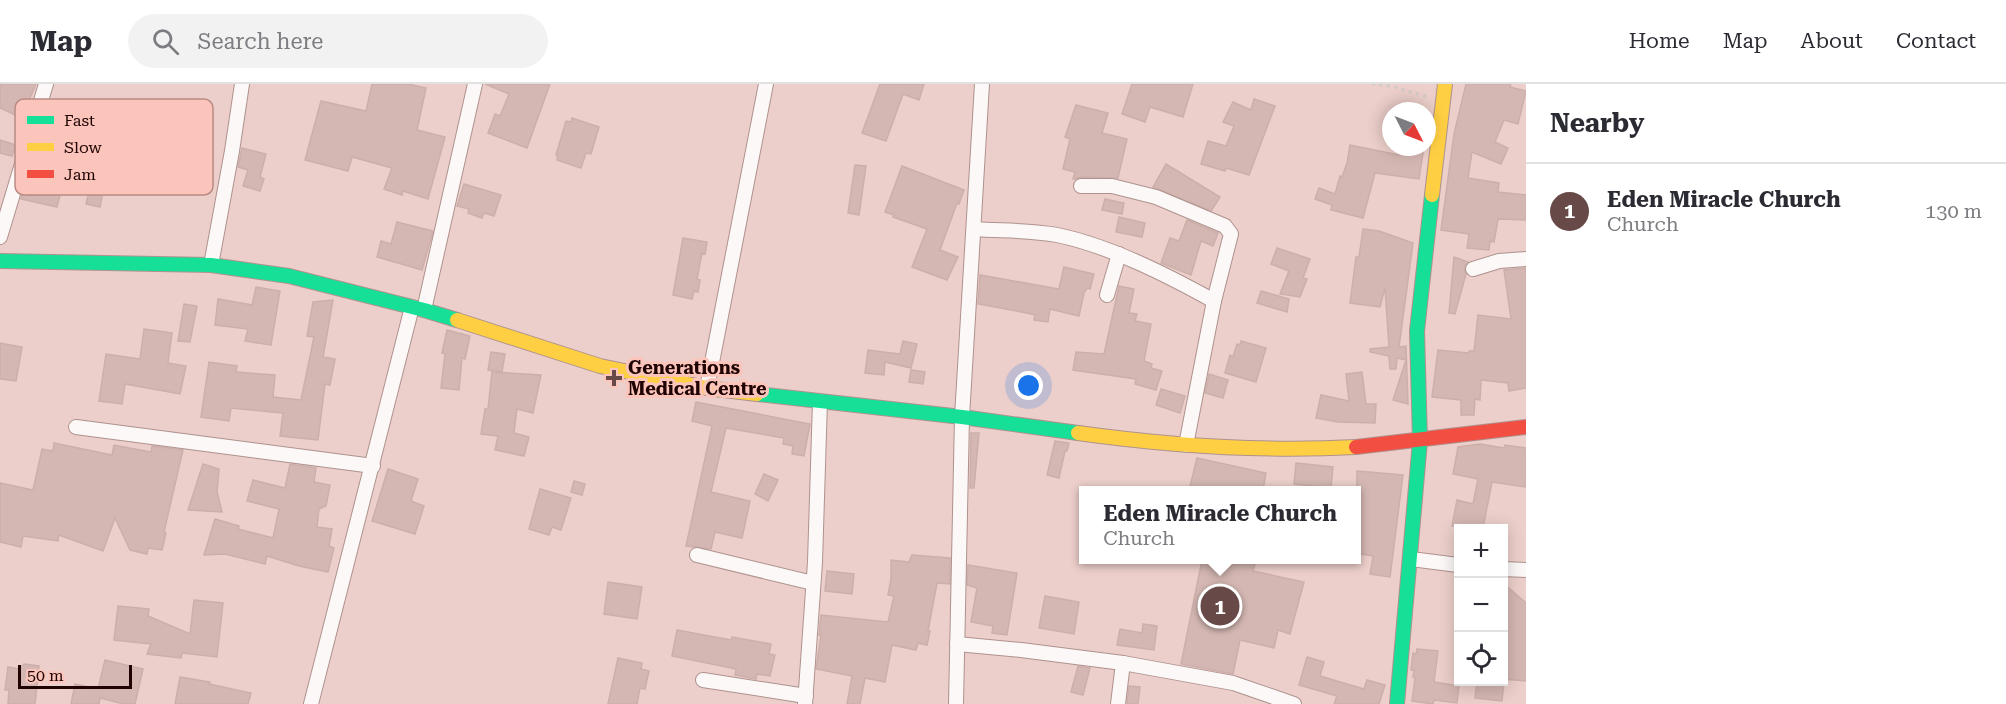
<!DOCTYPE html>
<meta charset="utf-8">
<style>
body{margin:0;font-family:"Roboto Serif",serif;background:#f2f2f3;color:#2b2b33}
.controls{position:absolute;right:18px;bottom:18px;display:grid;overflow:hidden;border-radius:0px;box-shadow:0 3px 15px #0003}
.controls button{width:54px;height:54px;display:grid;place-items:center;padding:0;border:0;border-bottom:2px solid #e1e1e2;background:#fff;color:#2b2b33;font:30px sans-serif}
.compass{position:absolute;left:1382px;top:18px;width:54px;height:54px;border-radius:50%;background:#fff;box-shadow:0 3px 15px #0003;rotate:132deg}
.scale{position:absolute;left:18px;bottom:15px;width:114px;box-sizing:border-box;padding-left:6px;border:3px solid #1f0302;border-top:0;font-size:16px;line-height:21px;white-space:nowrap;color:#1f0302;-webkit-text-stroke:4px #fbc5bb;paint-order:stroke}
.you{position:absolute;left:1029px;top:302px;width:21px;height:21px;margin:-15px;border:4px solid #fff;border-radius:50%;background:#1a73e8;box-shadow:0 0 0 9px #1a73e833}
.badge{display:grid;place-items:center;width:39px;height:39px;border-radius:50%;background:#674a48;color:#fff;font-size:20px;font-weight:700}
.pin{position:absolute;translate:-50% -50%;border:3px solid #fff;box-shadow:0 2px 6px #0006}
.popup{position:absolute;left:1079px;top:402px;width:282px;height:78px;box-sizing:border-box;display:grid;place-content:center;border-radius:0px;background:#fff;filter:drop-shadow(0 2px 4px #0005);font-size:20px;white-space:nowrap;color:#7c7c81}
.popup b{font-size:22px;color:#2b2b33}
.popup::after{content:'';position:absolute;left:50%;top:100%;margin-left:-12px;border:12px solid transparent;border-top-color:#fff}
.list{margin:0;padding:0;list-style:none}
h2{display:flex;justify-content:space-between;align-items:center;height:78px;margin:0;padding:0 24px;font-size:26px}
h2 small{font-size:20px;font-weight:400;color:#7c7c81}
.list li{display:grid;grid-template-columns:39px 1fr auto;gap:18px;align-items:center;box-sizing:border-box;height:96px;padding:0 24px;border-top:2px solid #e1e1e2}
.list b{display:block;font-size:22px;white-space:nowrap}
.list p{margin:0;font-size:20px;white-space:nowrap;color:#7c7c81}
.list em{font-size:20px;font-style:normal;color:#7c7c81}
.icon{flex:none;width:33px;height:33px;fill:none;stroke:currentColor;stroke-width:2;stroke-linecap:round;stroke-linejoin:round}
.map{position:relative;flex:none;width:1526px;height:620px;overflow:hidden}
header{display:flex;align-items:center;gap:36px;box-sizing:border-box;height:84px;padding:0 30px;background:#fff;border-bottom:2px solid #e1e1e2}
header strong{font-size:28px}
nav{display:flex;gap:33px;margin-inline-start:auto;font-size:21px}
.search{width:420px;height:54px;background:#f2f2f3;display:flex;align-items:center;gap:15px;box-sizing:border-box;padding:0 21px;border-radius:33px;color:#7c7c81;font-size:22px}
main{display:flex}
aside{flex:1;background:#fff}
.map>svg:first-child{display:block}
</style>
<header>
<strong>Map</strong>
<div class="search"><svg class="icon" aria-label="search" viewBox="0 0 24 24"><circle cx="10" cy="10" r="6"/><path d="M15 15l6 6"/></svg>Search here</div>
<nav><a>Home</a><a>Map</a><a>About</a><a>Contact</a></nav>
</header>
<main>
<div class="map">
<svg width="1526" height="620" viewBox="0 0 1526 620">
<rect width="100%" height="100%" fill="#eccfca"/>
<g fill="#d4b7b2" stroke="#ccafaa" stroke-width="1.5">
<polygon points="0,0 36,0 27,21 30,23 26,36 0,24"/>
<polygon points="372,0 408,0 426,4 417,46 445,53 428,115 403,107 402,111 384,105 392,84 352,73 348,87 305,76 321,17 366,27"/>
<polygon points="485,0 550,0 527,64 488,49 495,30 500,32 509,10"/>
<polygon points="880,0 924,0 919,16 903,10 886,57 862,49"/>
<polygon points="1132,0 1193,0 1183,33 1150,23 1145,38 1122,30"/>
<polygon points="1466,0 1511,0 1510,3 1526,7 1518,40 1504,36 1495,58 1508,64 1501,80 1472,68 1468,94 1499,99 1498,108 1526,111 1526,136 1498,135 1494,158 1490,157 1489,166 1467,164 1469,150 1441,146 1454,50"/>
<polygon points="1254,15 1275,22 1249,91 1226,84 1225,87 1201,80 1208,57 1226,62 1234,42 1223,38 1233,18 1251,26"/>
<polygon points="1076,21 1108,29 1102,49 1127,55 1118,94 1081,93 1075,95 1073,95 1075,88 1063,85 1070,55 1065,53"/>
<polygon points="149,34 173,43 159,85 134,77"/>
<polygon points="572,34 599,43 591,70 586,69 581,84 557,76 558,72 556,71 566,37 571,38"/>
<polygon points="0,56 16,61 12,72 0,69"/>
<polygon points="1350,61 1399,71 1399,69 1403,69 1404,63 1424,63 1419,95 1375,89 1363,134 1331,126 1332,121 1315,115 1319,104 1335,110 1340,92 1342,93 1347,79"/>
<polygon points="242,64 266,70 260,93 264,95 260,107 243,102 248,86 238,83"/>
<polygon points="1166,80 1220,113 1211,127 1153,103"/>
<polygon points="855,81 866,82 859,131 848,129"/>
<polygon points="902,82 964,106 959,120 957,119 940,166 958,173 947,196 912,183 927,145 893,133 894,131 885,128"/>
<polygon points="464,100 501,111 494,132 484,129 482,134 468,129 469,125 457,122"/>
<polygon points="24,103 60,111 57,123 21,115"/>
<polygon points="90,104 103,108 100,123 86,120"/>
<polygon points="1105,115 1124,119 1122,130 1102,126"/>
<polygon points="1119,133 1145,139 1142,153 1116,148"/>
<polygon points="1187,136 1218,149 1213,162 1201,157 1191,191 1161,179 1170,154 1179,157"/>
<polygon points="397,138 433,147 422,186 377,173 381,157 391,160"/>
<polygon points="1363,145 1379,147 1413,159 1399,263 1406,262 1408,320 1393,316 1406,276 1397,274 1396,285 1390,285 1389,272 1370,268 1370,265 1389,263 1385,204 1380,223 1350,219 1356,173 1359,173"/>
<polygon points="683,154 707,158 705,170 702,169 697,195 700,196 698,208 694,207 692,215 673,211"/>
<polygon points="1277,164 1310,175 1303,194 1307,195 1300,213 1280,210 1289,187 1271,180"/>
<polygon points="1454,173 1468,178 1464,182 1466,190 1455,230 1449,229"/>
<polygon points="1064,183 1094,190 1090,205 1087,204 1084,209 1079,232 1050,225 1048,238 1034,236 1035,231 1027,229 978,220 980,191 1059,205"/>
<polygon points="1526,184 1526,304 1509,307 1508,299 1481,296 1480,316 1475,315 1474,331 1461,331 1461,316 1432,313 1438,266 1469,269 1469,267 1474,267 1478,231 1511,235 1504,186"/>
<polygon points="1119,202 1134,205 1129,229 1137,230 1135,237 1151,240 1144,277 1152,280 1151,284 1162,287 1156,306 1135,300 1136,295 1073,286 1076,268 1104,270"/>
<polygon points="256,203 280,207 271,261 245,257 248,245 215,241 218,215 252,221"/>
<polygon points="1261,207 1289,215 1287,228 1257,219"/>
<polygon points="333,216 323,273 335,275 330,301 325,300 318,356 280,352 283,329 231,324 229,337 201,333 209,278 237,282 236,288 275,291 273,313 301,316 314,253 307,252 313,218"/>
<polygon points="184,220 197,222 190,258 178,257"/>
<polygon points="144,245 172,249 168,279 186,282 180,310 125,300 122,320 99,317 106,270 140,275"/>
<polygon points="447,246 470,252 465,275 462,274 459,306 441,304 445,270 442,269"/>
<polygon points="903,257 917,260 911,284 885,278 884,291 865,289 868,266 900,270"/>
<polygon points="1241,257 1266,264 1256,298 1225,289 1230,271 1233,273 1237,260 1240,261"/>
<polygon points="0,259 22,263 16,297 0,295"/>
<polygon points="491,268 505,270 502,288 488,286"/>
<polygon points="911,286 925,288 923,300 909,298"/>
<polygon points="492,288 541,291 533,329 517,325 514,349 529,353 524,372 495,366 498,352 481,350 485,325 488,325"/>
<polygon points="1362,288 1366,320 1376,320 1375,339 1338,338 1316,334 1321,311 1349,317 1346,290"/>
<polygon points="1209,290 1228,296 1223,314 1205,309"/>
<polygon points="1161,305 1185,312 1180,329 1156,321"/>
<polygon points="696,318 810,340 804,372 792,370 793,362 783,360 784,354 726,344 711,408 750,417 742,454 715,448 711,465 686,462 712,342 692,337"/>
<polygon points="971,349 979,349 974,404 970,404"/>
<polygon points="1055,357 1069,359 1067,367 1065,367 1059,394 1047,391"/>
<polygon points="54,359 112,371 114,361 151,368 152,362 183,366 164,448 166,449 162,466 148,464 147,470 130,466 115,434 103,467 59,451 58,457 23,452 21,463 0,458 0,399 33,406 42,365 53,367"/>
<polygon points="1480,360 1504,364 1505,361 1526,364 1526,403 1492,398 1483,444 1452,442 1457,416 1473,420 1478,395 1453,390 1458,363"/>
<polygon points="1197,374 1266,389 1263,406 1189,406"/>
<polygon points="1296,379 1333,383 1331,404 1294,400"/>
<polygon points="203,380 219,385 217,408 222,428 188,426"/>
<polygon points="290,380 316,384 314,398 330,401 326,422 319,425 317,443 332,445 329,462 334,464 328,488 299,482 267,472 265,480 225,470 204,471 215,435 239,442 238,445 273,454 279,425 247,417 253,396 285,404"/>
<polygon points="388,385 418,395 411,417 424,422 415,450 372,437"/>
<polygon points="1357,387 1403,391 1390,493 1370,490 1373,472 1356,469"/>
<polygon points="764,390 778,396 768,417 755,410"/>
<polygon points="574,397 585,400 582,411 571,408"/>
<polygon points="540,405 571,414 561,446 552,443 549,451 529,445"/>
<polygon points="912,471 950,474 950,500 937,499 928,547 930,547 927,561 918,559 916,566 892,561 885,598 865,594 860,620 847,620 852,592 816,585 821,551 819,551 821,531 888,538 894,512 888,511 891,495 891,476 909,478"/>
<polygon points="1202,476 1256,476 1253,487 1304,498 1290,550 1278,546 1274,564 1240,556 1233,590 1181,580"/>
<polygon points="968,481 1017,489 1007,551 992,549 993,542 971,538 977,504 967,501"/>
<polygon points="827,487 854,490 852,510 825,507"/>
<polygon points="608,498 642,503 637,535 604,530"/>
<polygon points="1503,499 1526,519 1526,597 1503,595"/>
<polygon points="1045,512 1079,518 1074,550 1039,544"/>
<polygon points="194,516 223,519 217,573 182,569 181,574 147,570 151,560 114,556 118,522 149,525 148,532 190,550"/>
<polygon points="1143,540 1157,542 1154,566 1117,561 1120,545 1142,549"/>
<polygon points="677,546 731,556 732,553 771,560 769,570 775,571 770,592 757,590 756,595 735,591 736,585 672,572"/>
<polygon points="1417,565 1438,567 1434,598 1459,602 1457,619 1434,616 1433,620 1412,617 1415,594 1413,593 1414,586 1411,586 1413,569 1416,570"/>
<polygon points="1307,573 1324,578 1320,592 1364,605 1367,596 1385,601 1379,620 1334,620 1337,612 1299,601"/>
<polygon points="618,574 642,579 641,585 649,587 645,605 640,604 637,620 608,620"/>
<polygon points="105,576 143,585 135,620 124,620 100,614 99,620 71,620 75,600 98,605"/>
<polygon points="24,580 39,582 35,620 8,620 9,606 5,606 8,583 19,585"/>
<polygon points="1078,582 1090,584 1083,611 1071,608"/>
<polygon points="180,593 210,598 209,600 251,609 248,620 175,620"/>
<polygon points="1477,597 1504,597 1502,617 1475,614"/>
<polygon points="1129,602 1140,603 1138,620 1127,620"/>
</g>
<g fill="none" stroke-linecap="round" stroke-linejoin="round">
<g stroke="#ae928e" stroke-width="16">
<g id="street">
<polyline points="1081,102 1112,102 1156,113 1225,142 1231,150 1214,217 1186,361"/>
<path d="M974,145C1001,147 1030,146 1057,151C1110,162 1167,191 1214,217"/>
<polyline points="0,153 46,0"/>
<polyline points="211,181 232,67 242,0"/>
<polyline points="1473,185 1499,177 1526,175"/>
<polyline points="1107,211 1119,170"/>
<polyline points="424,226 475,0"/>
<polyline points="707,304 766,0"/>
<polyline points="76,343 373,382"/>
<polyline points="697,471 813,499"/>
<polyline points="1411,475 1458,481"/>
<polyline points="1504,485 1526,486"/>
<polyline points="957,560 1021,566 1123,579 1233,599 1294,620"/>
<polyline points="703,596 806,612"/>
<polyline points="311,620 412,223"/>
<polyline points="805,620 815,478 820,317"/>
<polyline points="956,620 962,333 982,0"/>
<polyline points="1118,620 1123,579"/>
</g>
</g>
<g stroke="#ae928e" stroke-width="16">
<g id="fast">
<polyline points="0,177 211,181 289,192 424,226 457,236"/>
<polyline points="757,310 962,333 1078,349"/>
<polyline points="1397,620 1420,357 1417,247 1432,111"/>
</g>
</g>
<g stroke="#ae928e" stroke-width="16">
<g id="slow">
<polyline points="1432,111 1445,0"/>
<polyline points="457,236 600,282 707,304 757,310"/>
<path d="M1078,349C1171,362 1262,368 1356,363"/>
</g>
</g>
<g stroke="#ae928e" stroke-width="16">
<polyline id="jam" points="1356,363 1526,343"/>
</g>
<polyline stroke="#d3cac8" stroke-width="3" stroke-dasharray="3 4.5" stroke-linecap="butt" points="1372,0 1391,2 1428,13"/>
<use href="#street" stroke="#fcf8f7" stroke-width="14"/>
<use href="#fast" stroke="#16e098" stroke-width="14"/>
<use href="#slow" stroke="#ffcf43" stroke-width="14"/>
<use href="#jam" stroke="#f24e42" stroke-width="14"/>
</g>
<path fill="#674a48" stroke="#fbc5bb" stroke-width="2" d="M611 285h6v6h6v6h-6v6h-6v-6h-6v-6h6z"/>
<g text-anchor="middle" stroke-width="6" stroke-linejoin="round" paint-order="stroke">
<g font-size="18" font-weight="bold" fill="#1f0302" stroke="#fbc5bb" text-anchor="start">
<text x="628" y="290">Generations<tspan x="628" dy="21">Medical Centre</tspan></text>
</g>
</g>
<rect x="15" y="15" width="198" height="96" rx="9" fill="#fbc5bb" stroke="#b98b84" stroke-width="1.5"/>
<rect x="27" y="32" width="27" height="8" fill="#16e098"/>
<rect x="27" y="59" width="27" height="8" fill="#ffcf43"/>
<rect x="27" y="86" width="27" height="8" fill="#f24e42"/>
<g font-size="16" fill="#1f0302">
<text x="64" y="42">Fast</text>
<text x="64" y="69">Slow</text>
<text x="64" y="96">Jam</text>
</g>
</svg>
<div class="controls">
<button>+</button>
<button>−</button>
<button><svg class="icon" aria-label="locate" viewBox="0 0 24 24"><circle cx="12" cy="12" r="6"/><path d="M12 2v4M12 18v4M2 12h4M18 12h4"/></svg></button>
</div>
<svg class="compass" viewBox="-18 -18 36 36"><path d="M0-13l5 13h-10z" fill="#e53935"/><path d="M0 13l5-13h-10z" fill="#7c7c81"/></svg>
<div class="scale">50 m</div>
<div class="you"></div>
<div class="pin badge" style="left:1220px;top:522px">1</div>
<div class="popup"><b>Eden Miracle Church</b>Church</div>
</div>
<aside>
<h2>Nearby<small></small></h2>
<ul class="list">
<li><span class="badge">1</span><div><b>Eden Miracle Church</b><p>Church</p></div><em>130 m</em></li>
</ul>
</aside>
</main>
